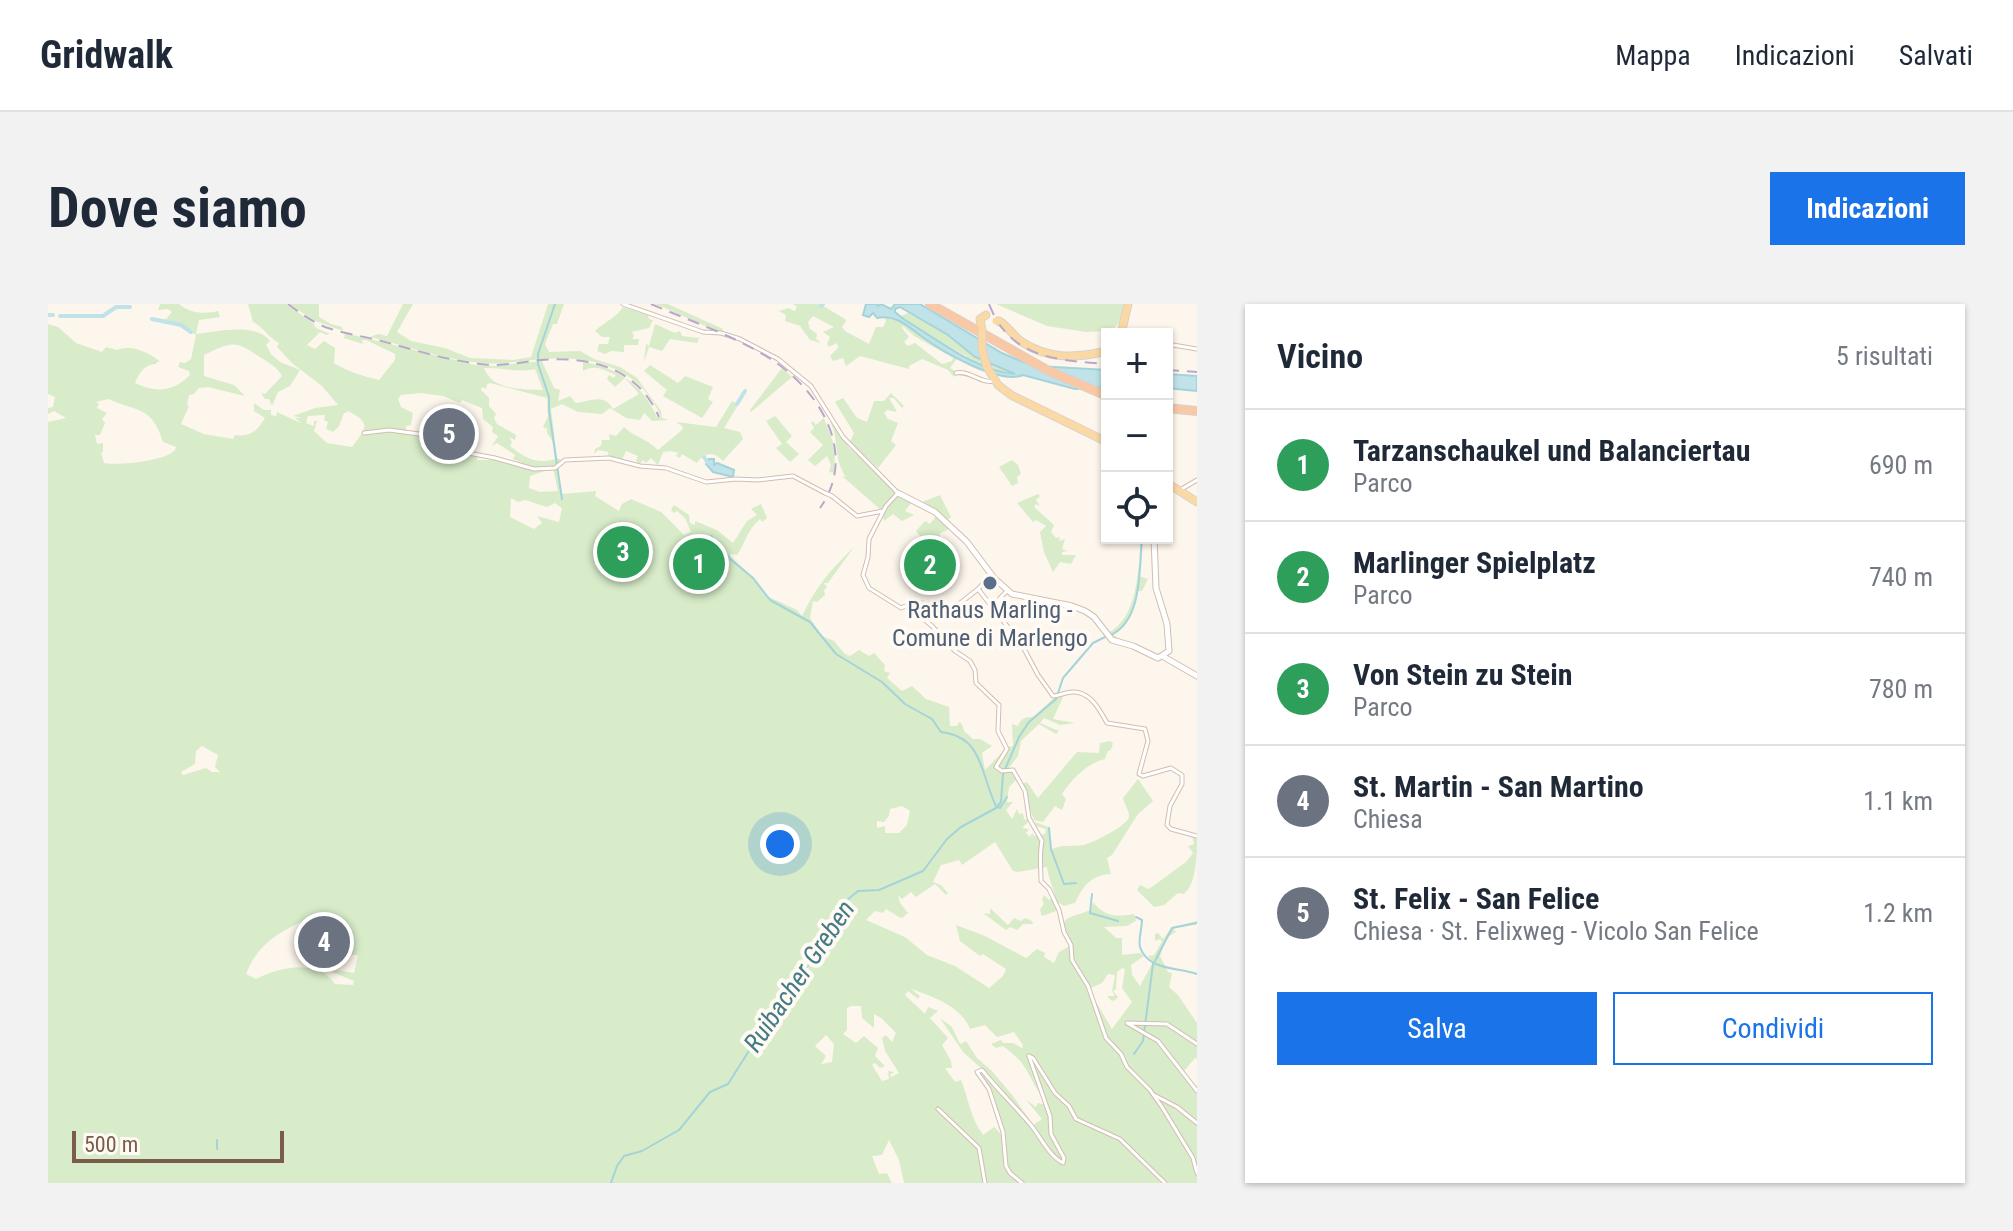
<!DOCTYPE html>
<html lang="it">
<meta charset="utf-8">
<style>
body{margin:0;font-family:"Roboto Condensed",sans-serif;background:#f2f2f3;color:#1f2937}
.controls{position:absolute;right:24px;top:24px;display:grid;overflow:hidden;border-radius:0px;box-shadow:0 2px 6px #0004}
.controls button{width:72px;height:72px;display:grid;place-items:center;padding:0;border:0;border-bottom:2px solid #e0e1e3;background:#fff;color:#1f2937;font:40px sans-serif}
.scale{position:absolute;left:24px;bottom:20px;width:212px;box-sizing:border-box;padding-left:8px;border:4px solid #7a5c4d;border-top:0;font-size:22px;line-height:28px;white-space:nowrap;color:#7a5c4d;-webkit-text-stroke:6px #fffaf3;paint-order:stroke}
.you{position:absolute;left:732px;top:540px;width:28px;height:28px;margin:-20px;border:6px solid #fff;border-radius:50%;background:#1a73e8;box-shadow:0 0 0 12px #1a73e833}
.badge{display:grid;place-items:center;width:52px;height:52px;border-radius:50%;background:#1a73e8;color:#fff;font-size:26px;font-weight:700}
.pin{position:absolute;translate:-50% -50%;border:4px solid #fff;box-shadow:0 2px 8px #0006}
.list{margin:0;padding:0;list-style:none}
h2{display:flex;justify-content:space-between;align-items:center;height:104px;margin:0;padding:0 32px;font-size:34px}
h2 small{font-size:26px;font-weight:400;color:#747a83}
.list li{display:grid;grid-template-columns:52px 1fr auto;gap:24px;align-items:center;box-sizing:border-box;height:112px;padding:0 32px;border-top:2px solid #e0e1e3}
.list b{display:block;font-size:30px;white-space:nowrap}
.list p{margin:0;font-size:26px;white-space:nowrap;color:#747a83}
.list em{font-size:26px;font-style:normal;color:#747a83}
.actions{display:flex;gap:16px;padding:24px 32px}
.actions a{flex:1;padding:18px 0;border:2px solid #1a73e8;border-radius:0px;text-align:center;font-size:28px;color:#1a73e8}
.actions .main{background:#1a73e8;color:#fff}
.icon{flex:none;width:44px;height:44px;fill:none;stroke:currentColor;stroke-width:2;stroke-linecap:round;stroke-linejoin:round}
.map{position:relative;flex:none;width:1149px;height:879px;overflow:hidden;border-radius:0px}
header{display:flex;align-items:center;gap:48px;box-sizing:border-box;height:112px;padding:0 40px;background:#fff;border-bottom:2px solid #e0e1e3}
header strong{font-size:38px}
nav{display:flex;gap:44px;margin-inline-start:auto;font-size:28px}
.intro{display:flex;align-items:center;justify-content:space-between;box-sizing:border-box;height:192px;padding:0 48px}
h1{margin:0;font-size:56px}
.button{padding:20px 36px;border-radius:0px;background:#1a73e8;color:#fff;font-size:28px;font-weight:700}
main{display:flex;gap:48px;padding:0 48px}
aside{flex:1;background:#fff;border-radius:0px;box-shadow:0 2px 6px #0004}
.map>svg:first-child{display:block}
</style>
<header>
<strong>Gridwalk</strong>
<nav><a>Mappa</a><a>Indicazioni</a><a>Salvati</a></nav>
</header>
<div class="intro"><h1>Dove siamo</h1><a class="button">Indicazioni</a></div>
<main>
<div class="map">
<svg width="1149" height="879" viewBox="0 0 1149 879">
<rect width="100%" height="100%" fill="#fdf6ec"/>
<g fill="#d8ecc9" fill-rule="evenodd">
<path d="M112,0H131C142,10 158,10 170,7L172,13L151,16L148,30C170,28 207,18 222,37L218,41L223,50L232,58L252,66L242,82L230,88L224,102L221,95H217L213,89L217,90L234,72C229,63 224,61 215,55C187,37 187,36 156,51V72L186,81L197,92L160,83L151,84L146,90L141,91L139,101L141,102L133,120L156,130L185,135L187,131C203,133 209,127 217,114L206,107V99L216,106H223V111L228,112L229,108L253,119L247,114H254L245,112L267,104L290,101L274,82L245,60L229,43L231,39C220,33 216,24 205,18L200,0H238L265,19L268,24L282,30L279,31L272,28L259,41L267,45L276,37L287,44L286,59C303,69 312,71 331,76L347,56V50L318,36H314L315,40L296,34L297,29L427,61L447,62L494,57L506,84L512,86L510,97L522,92L528,99C542,97 556,89 565,105L591,90L577,74L567,83L559,75L561,71L566,74L568,71C556,66 548,60 535,67V58C570,64 594,80 609,113H613C593,64 544,51 496,55C476,56 456,61 435,59C397,56 359,42 322,33L330,30L339,32L355,0H365L349,28L363,37L397,44L422,54L465,56L483,53L500,0H516L509,20H505L497,40L501,48L532,47L546,55L572,63L589,74L613,107L614,114L620,116L604,117L596,109L592,116L578,114L562,104L554,110L530,108L514,100L503,105L509,154L518,158L509,164L514,190L548,187L547,192L571,207L574,200L583,195L613,208L636,231L643,228L637,214L629,207L626,209L623,206L626,201L641,211L642,219L647,221V217L669,226L685,239L699,217L709,211L703,205L713,200L719,214L714,218L712,215C699,226 698,238 689,251L683,250L682,252L707,275L719,292L749,306L754,312C767,284 783,265 806,243L780,279H776L779,283L776,286L777,291L769,298L765,297L762,314L774,332L786,337L797,350L802,352L811,346L821,352L826,349L837,361L836,367L842,369L839,374L854,387L864,382L878,395L901,403L902,422H909L911,418L914,420L916,427L925,435H932L944,442L934,449L937,466L959,443L965,442L964,420L970,422C973,414 977,413 985,413L1006,394L1017,389L1005,415L1027,419L1012,421L996,414L992,419L1011,427L1008,430L991,420L973,437L970,452L961,464L970,472L973,480L979,478L990,494L1029,448L1051,449L1052,439L1062,437L1065,439L1063,446L1060,447L1057,455C1039,459 1024,475 1014,490L1018,495L1014,506L1007,502L995,518L986,516L973,481L968,476L961,483L959,498H965L958,506L964,515L969,505L971,510L975,509L976,515L981,517L974,524L981,525L978,529L982,533L984,529L986,532L997,530L998,525L988,522L987,518L1001,523L1004,545C1015,540 1025,543 1036,541C1046,538 1079,522 1081,513C1082,509 1076,499 1075,494L1090,475L1105,497L1090,510L1064,551L1059,554L1063,570C1043,571 1035,582 1027,599L1016,602L1011,599L1007,601L1011,606L994,612L992,606L996,599L994,596L996,591L1001,596L1007,592C1005,582 1000,574 999,563L970,568L965,567L947,538L914,561L911,556L893,561L885,578L893,581L900,589L898,591L887,580L868,593L863,588L854,595L850,591L852,599L860,609L854,614L851,613L838,605L835,609L827,607L818,616L857,633L879,651L907,662L941,684L955,672L958,665L935,650L932,652L912,637L908,621L937,632L978,654L989,645L997,649L996,653L1006,659L1011,648L1023,641L1014,620L1020,614L1043,606L1045,598C1057,613 1068,613 1086,610L1088,617L1079,622L1056,623L1068,634H1074V651L1092,649L1096,652L1083,661L1084,671L1092,682L1105,658L1100,652L1106,651L1114,638L1112,635L1107,637V630L1110,629L1115,635L1124,623L1149,617V620L1125,624L1128,628L1118,634L1112,652L1120,668L1124,669L1121,683L1130,691L1149,719V755L1147,754L1136,767L1147,783L1149,781V879H856L851,856L841,836L834,851L824,852L831,870L839,869L844,879H0V118L18,114L6,107L0,110V104L5,103L7,93L0,90V20L10,23L28,39L54,48L58,43L69,46C85,40 101,49 114,59L110,57L108,60C96,60 91,70 87,79C108,89 125,88 142,71L141,67L130,63L132,58L137,59L143,55L148,31L133,21L108,16L118,15L124,8L120,5L110,6ZM436,64C453,63 470,69 487,65L495,86C476,85 444,87 436,64ZM442,79L499,94L500,112L495,123L499,125V129L505,138L507,155C488,161 476,153 462,142L464,138L461,133L467,136L468,131L449,120L446,114L448,110L441,102V94L433,86L434,83L438,85L439,80ZM373,89L395,92L412,99L414,96L434,104L435,115L445,123L444,128L450,132L444,142L449,139L467,151L465,155L474,159L476,164L447,156H429V152H435L423,147L421,142L412,140L405,143L395,138L402,126L410,138L412,133L400,121L393,124L385,119V132L358,128V122L363,121L365,109L353,103L350,95L353,91ZM60,95C90,108 104,102 115,138L128,143L127,146C118,157 69,162 56,159L53,149L55,148V139L49,140L47,131H52L57,119L54,115L59,109L49,104L51,100L48,98ZM298,106C324,119 319,123 304,143L279,139L266,127L269,117H266V122L258,119L260,112L277,111L276,116L280,118L278,125L285,128L291,122L296,109L300,108ZM505,164L510,187L492,188L481,184L482,172ZM463,194L470,198L477,196L499,203L507,199L514,204L511,218L489,212L494,219L486,225L462,213ZM154,442L170,451L167,463L172,468H164L158,464L135,471L133,468L147,460L148,447ZM854,502L862,507L859,521L851,529H837V522L829,524V517L836,518L841,512L842,505ZM258,616H261L268,629L296,640L301,651H310L306,669L289,666L284,668L306,677L305,681L287,680C270,654 231,663 208,675L198,670C209,641 230,628 258,616ZM1074,664L1077,665L1074,684L1084,698L1064,725L1048,698L1043,696L1041,685L1054,679L1060,670L1067,671L1064,687L1067,692H1059L1066,700L1063,696L1066,697L1070,693L1065,687L1068,685L1069,668ZM863,685C884,692 914,703 922,725L937,721L949,733L966,728L975,741L974,744L965,739H955L953,736L943,740L948,744L955,742C973,756 975,759 985,778C989,788 997,790 998,801L990,799L988,803L978,796L994,815L985,821L965,792L943,766L929,754L918,737L912,740L904,723L892,714L915,748L934,765L931,770L941,786L956,830L954,831L946,823L935,831C922,813 921,796 913,776L907,778L897,764H904L903,757L894,741L900,734L882,714L890,707L880,703L877,710L857,691L860,687L870,695L872,692ZM803,702H813L814,714L826,724V710L833,714L848,729L844,738L838,731L834,734L837,747L851,769L843,773L842,771L846,768L840,767L841,775L834,777L824,761L827,759L832,764L837,762L827,752L830,744L816,732L808,739L795,730L799,726V704ZM778,731L786,740L784,758L773,760L778,752L767,742Z"/>
<polygon points="242,0 271,0 271,13 283,20 294,23 295,27 265,16"/>
<polygon points="608,0 620,0 675,25 673,29"/>
<path d="M745,0H772L797,15L798,17L794,23L797,27L821,40L828,23H835L838,17L836,13L853,18L910,53L902,64L910,69L906,73L900,66L874,55L861,62V65L812,52L798,62L795,54L785,57L782,52L790,44L789,39L781,43L779,40L782,33L775,28L786,23L765,12L760,18L762,25L769,30L768,35L773,39L762,36L752,22L737,17L738,11L731,7L740,4L747,7L749,3ZM855,22L866,32L905,54L904,57L894,60L867,39L860,42L856,38L861,33L854,24Z"/>
<polygon points="948,0 1076,0 1071,19 1063,27 1038,28 999,22"/>
<path d="M575,3L600,11L601,15L605,16L601,24L584,28L586,32L584,35H591L590,41H576V48L563,47L557,50L549,47L551,40H560L562,33H554L547,27C555,19 570,12 575,3Z"/>
<polygon points="860,9 893,26 927,53 967,71 949,69 926,58 917,51 883,34 853,12"/>
<polygon points="607,20 627,29 632,27 634,32 651,34 649,39 622,35 614,47 601,43 596,58 598,40 601,42"/>
<polygon points="602,61 630,79 637,72 665,83 660,95 665,98 654,114 615,92 619,86 596,67"/>
<polygon points="734,64 744,73 703,108 702,106"/>
<polygon points="843,89 856,102 854,104 846,94 841,94 849,108 839,106 836,109 840,115 850,119 843,137 848,141 830,164 802,138 806,129 787,98 795,94 809,114 819,118 826,97 836,97"/>
<path d="M684,97L690,101L676,124L692,128L695,135L675,157C666,147 657,148 649,159L634,150L632,154L628,152L630,149L623,147L615,148L610,161L603,154L598,159L595,156L592,160L588,157L590,152L578,147L574,156L561,154L560,148L550,146L546,150L547,145L553,142L554,136H562L561,130L568,132L576,123C584,132 600,135 610,146L634,126L635,123L628,118L668,123Z"/>
<polygon points="727,112 744,132 738,138 751,150 742,158 728,144 734,140 718,117"/>
<polygon points="776,114 787,144 786,169 781,168 783,161 779,152 767,162 760,156 775,141 762,128 766,124 763,119 765,117 768,121"/>
<path d="M786,118L801,144L821,160L851,192L864,198L857,207L866,211L854,217L845,210L836,217L833,206L794,172L798,173C786,157 791,137 783,119Z"/>
<polygon points="964,156 970,161 973,170 969,173 970,179 964,182 951,163"/>
<polygon points="990,190 992,192 988,196 992,202 988,200 986,203 1006,221 1003,228 1008,234 1012,233 1011,237 1017,235 1014,245 1020,247 1014,248 1014,251 1028,251 1023,260 1012,258 1005,268 996,248 992,228 998,222 988,216 985,218 969,199"/>
<polygon points="892,191 903,213 899,217 886,204 874,198"/>
<polygon points="888,212 901,225 891,230 898,242 888,248 890,250 885,255 898,269 895,272 899,276 885,286 883,283 869,289 859,274 887,250 868,227 877,217 882,220"/>
<path d="M1093,234L1091,272L1100,275L1094,287H1089C1085,305 1080,320 1065,331L1076,337L1066,334L1060,329C1091,313 1090,264 1093,234Z"/>
<path d="M1144,531L1149,532C1149,552 1149,578 1136,590L1130,589L1116,601L1106,603L1089,586L1092,581L1101,585L1138,558L1145,549L1140,542L1146,540Z"/>
<polygon points="942,604 960,621 966,614 973,617 977,614 984,617 985,620 975,620 969,626 962,623 958,626 935,609 942,610"/>
</g>
<g fill="#bfe3e8" stroke="#a5d3da" stroke-width="2" fill-rule="evenodd">
<path d="M818,0H829L830,2L833,0L843,5L847,0H872L954,49L975,58L988,62L1059,66V83L1027,85L975,71C951,81 895,48 873,32C860,22 847,10 829,14L825,9L821,13L815,11ZM852,3L900,31L927,53L967,70C928,67 889,35 857,16L847,8V5Z"/>
<polygon points="1119,70 1149,72 1149,87 1119,84"/>
<polygon points="661,155 666,155 666,161 669,159 686,166 685,173 665,168 658,160"/>
</g>
<g fill="none" stroke-linecap="round" stroke-linejoin="round">
<g stroke="#a5d3da" stroke-width="2">
<polyline points="507,0 490,50 490,60 501,93 501,107 514,195"/>
<path d="M663,232L681,254L705,274L722,296L762,318L788,350L834,378L857,400L884,415L893,428C936,433 932,470 948,502L952,504L959,493"/>
<path d="M1063,331C1095,316 1091,263 1094,234"/>
<polyline points="1001,524 1003,545 1016,580 1028,579"/>
<polyline points="1044,590 1042,609 1070,617"/>
<path d="M1088,613L1094,616C1094,624 1090,636 1092,643C1100,667 1130,663 1149,670"/>
<polyline points="1107,657 1124,624 1149,619"/>
<polyline points="1086,750 1095,737 1105,660"/>
<polyline points="169,836 169,845"/>
<polyline points="563,879 569,862 576,852 594,847 631,826 662,788 680,780 704,742 717,712 737,693 796,612 798,597 810,587 831,586 875,567 899,535 913,523 948,504 953,498 955,470 971,433 981,418 1008,395 1015,374 1045,339 1057,333"/>
</g>
<g stroke="#bfe3e8" stroke-width="4">
<polyline points="773,2 775,0"/>
<polyline points="0,11 5,11"/>
<polyline points="12,12 55,12 68,3 82,3"/>
<polyline points="104,15 133,21 143,28"/>
<polyline points="689,100 697,87"/>
<polyline points="656,153 660,159"/>
</g>
<g stroke="#d1beb0" stroke-width="5">
<g id="minor">
<polyline points="575,0 655,28 673,29 692,35 730,55 763,82 795,133 850,189 838,202 821,235 820,253 815,271 821,284 853,304 867,298 906,304 930,285 943,271"/>
<polyline points="1119,40 1149,45"/>
<path d="M908,69C922,66 932,80 947,77"/>
<polyline points="316,129 341,126 371,130 404,146 447,154 486,165 507,164 517,156 561,154 592,162 618,164 658,178 688,175 710,176 745,172 777,189"/>
<polyline points="1132,186 1149,176"/>
<polyline points="784,192 809,212 835,207"/>
<path d="M930,285L974,341L990,371L1005,392C1010,392 1013,390 1018,389C1040,383 1051,404 1059,419L1097,425L1100,437L1091,470L1095,472L1123,464L1134,471V480L1122,502L1119,521L1123,525L1149,532"/>
<path d="M860,302L884,322L907,347L922,357L927,366L928,379L951,401L950,427L959,445L948,463L954,467L965,466L977,487L981,514L994,537C991,551 993,563 993,577L1001,585L1011,606L1016,628L1023,641L1024,656L1040,682L1058,734L1073,750L1079,763L1102,786L1114,803L1145,854L1149,869"/>
<polyline points="947,305 952,294 960,286"/>
<polyline points="1149,740 1119,720 1079,719 1110,737 1149,787"/>
<polyline points="981,752 985,754 1007,789 1021,802 1028,815 1072,835 1117,879"/>
<polyline points="1106,791 1129,803 1149,819"/>
<polyline points="890,805 931,844 937,879"/>
<path d="M974,879L962,869L958,862L955,828L941,785L929,768L934,766C949,785 967,802 982,820C993,833 1000,851 1015,859L1016,854L1003,830L1002,812L981,752"/>
</g>
</g>
<g stroke="#d1beb0" stroke-width="7">
<g id="tertiary">
<polyline points="850,189 887,208 919,238 946,274 964,290 1024,302 1037,307 1046,313 1064,336 1085,342 1110,354 1121,347 1119,320 1108,284 1106,234"/>
<polyline points="1116,353 1149,372"/>
</g>
</g>
<g stroke="#dad1cd" stroke-width="9">
<g id="primary">
<path d="M951,17C960,22 965,32 974,38C1001,56 1029,54 1059,47"/>
<polyline points="934,27 932,15 938,11"/>
<polyline points="1073,30 1080,0"/>
<polyline points="939,63 950,81 963,91 1059,138"/>
<polyline points="1119,179 1149,198"/>
</g>
</g>
<g stroke="#dad1cd" stroke-width="10">
<g id="trunk">
<polyline points="882,0 1001,67 1059,92"/>
<polyline points="1119,104 1149,107"/>
</g>
</g>
<use href="#minor" stroke="#fff" stroke-width="3"/>
<use href="#tertiary" stroke="#fff" stroke-width="5"/>
<use href="#primary" stroke="#fbd9a5" stroke-width="7"/>
<use href="#trunk" stroke="#f9c8a4" stroke-width="8"/>
<g stroke="#b9a8c9" stroke-width="2" stroke-dasharray="12 8" stroke-linecap="butt">
<path d="M240,0C252,9 263,17 277,23C294,29 313,32 330,36C363,45 398,56 432,60C453,63 473,58 493,56C543,52 590,64 611,113"/>
<path d="M603,0C642,17 685,31 721,54C771,85 811,149 772,204"/>
<path d="M941,0C962,55 1009,56 1059,60"/>
<polyline points="1119,66 1149,68"/>
</g>
<g stroke="#d1beb0" stroke-width="5" stroke-linecap="butt">
<polyline id="minor-bridge" points="777,189 784,192"/>
</g>
<g stroke="#dad1cd" stroke-width="9" stroke-linecap="butt">
<g id="primary-bridge">
<polyline points="948,17 951,17"/>
<polyline points="934,27 934,45 939,63"/>
</g>
</g>
<use href="#minor-bridge" stroke="#fff" stroke-width="3"/>
<use href="#primary-bridge" stroke="#fbd9a5" stroke-width="7"/>
</g>
<circle fill="#5c6f8a" stroke="#fffaf3" stroke-width="3" cx="942" cy="279" r="8"/>
<g text-anchor="middle" stroke-width="8" stroke-linejoin="round" paint-order="stroke">
<g font-size="24" fill="#4e5e75" stroke="#fffaf3">
<text x="942" y="314">Rathaus Marling -<tspan x="942" dy="28">Comune di Marlengo</tspan></text>
</g>
<g font-size="26" font-style="italic" fill="#437c86" stroke="#fffaf3">
<text transform="translate(751 672) rotate(-56)" y="9">Ruibacher Greben</text>
</g>
</g>
</svg>
<div class="controls">
<button>+</button>
<button>−</button>
<button><svg class="icon" aria-label="locate" viewBox="0 0 24 24"><circle cx="12" cy="12" r="6"/><path d="M12 2v4M12 18v4M2 12h4M18 12h4"/></svg></button>
</div>
<div class="scale">500 m</div>
<div class="you"></div>
<div class="pin badge" style="left:651px;top:260px;background:#2e9e5b">1</div>
<div class="pin badge" style="left:882px;top:261px;background:#2e9e5b">2</div>
<div class="pin badge" style="left:575px;top:248px;background:#2e9e5b">3</div>
<div class="pin badge" style="left:276px;top:638px;background:#6b7280">4</div>
<div class="pin badge" style="left:401px;top:130px;background:#6b7280">5</div>
</div>
<aside>
<h2>Vicino<small>5 risultati</small></h2>
<ul class="list">
<li><span class="badge" style="background:#2e9e5b">1</span><div><b>Tarzanschaukel und Balanciertau</b><p>Parco</p></div><em>690 m</em></li>
<li><span class="badge" style="background:#2e9e5b">2</span><div><b>Marlinger Spielplatz</b><p>Parco</p></div><em>740 m</em></li>
<li><span class="badge" style="background:#2e9e5b">3</span><div><b>Von Stein zu Stein</b><p>Parco</p></div><em>780 m</em></li>
<li><span class="badge" style="background:#6b7280">4</span><div><b>St. Martin - San Martino</b><p>Chiesa</p></div><em>1.1 km</em></li>
<li><span class="badge" style="background:#6b7280">5</span><div><b>St. Felix - San Felice</b><p>Chiesa · St. Felixweg - Vicolo San Felice</p></div><em>1.2 km</em></li>
</ul>
<div class="actions"><a class="main">Salva</a><a>Condividi</a></div>
</aside>
</main>
